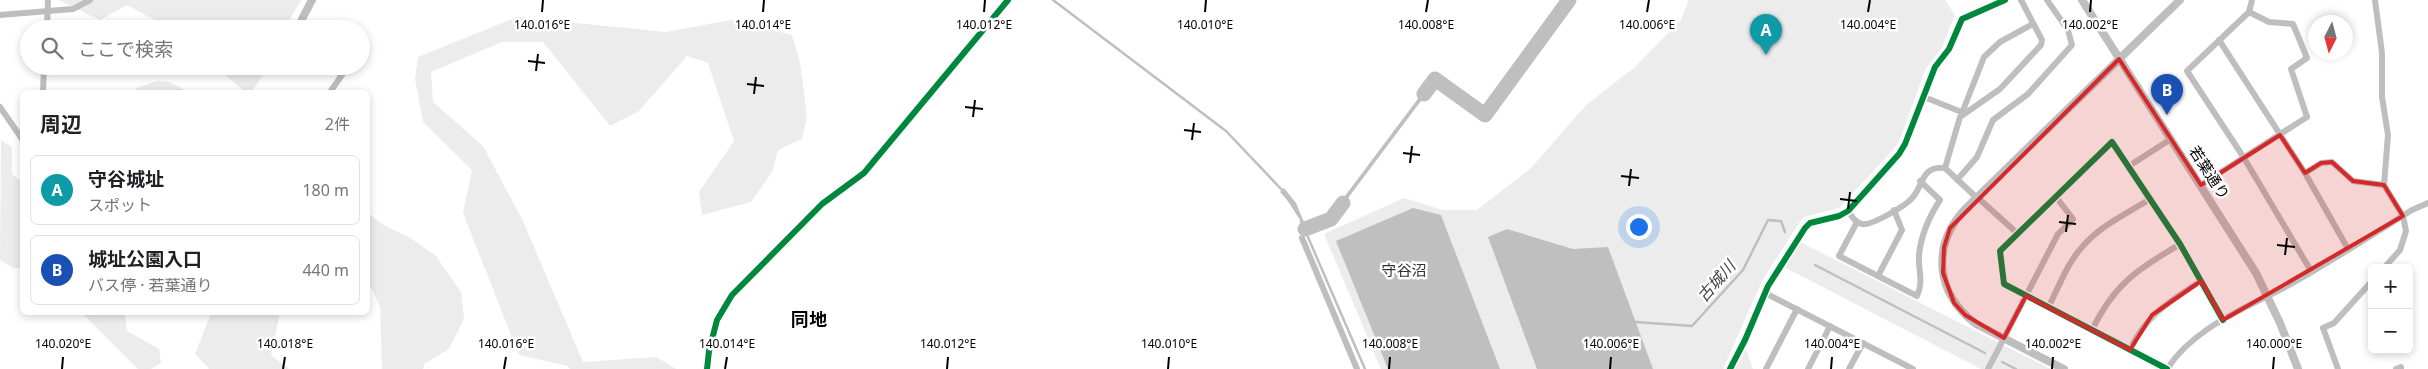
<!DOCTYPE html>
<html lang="ja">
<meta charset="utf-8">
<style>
body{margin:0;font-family:"Noto Sans","Noto Sans JP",sans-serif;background:#f2f2f2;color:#202124}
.controls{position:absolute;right:15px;bottom:15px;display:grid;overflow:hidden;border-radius:8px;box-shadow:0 2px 8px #0003}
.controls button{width:45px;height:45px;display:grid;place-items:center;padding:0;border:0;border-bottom:1px solid #e0e0e0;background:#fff;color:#202124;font:25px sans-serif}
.compass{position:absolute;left:2308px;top:15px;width:45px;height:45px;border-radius:50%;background:#fff;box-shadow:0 2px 8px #0003;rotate:186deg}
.you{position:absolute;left:1638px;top:226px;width:18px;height:18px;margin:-12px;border:4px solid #fff;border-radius:50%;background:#1a73e8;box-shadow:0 0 0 8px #1a73e833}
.badge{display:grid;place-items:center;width:32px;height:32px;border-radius:50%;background:#595959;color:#fff;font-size:16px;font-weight:700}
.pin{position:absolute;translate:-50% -41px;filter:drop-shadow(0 1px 2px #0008)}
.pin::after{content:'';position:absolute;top:26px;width:18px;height:15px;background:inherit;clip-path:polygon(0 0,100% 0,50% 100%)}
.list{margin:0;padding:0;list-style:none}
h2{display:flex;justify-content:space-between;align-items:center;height:65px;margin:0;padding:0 20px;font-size:21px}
h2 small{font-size:16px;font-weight:400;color:#757577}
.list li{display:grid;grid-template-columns:32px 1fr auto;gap:15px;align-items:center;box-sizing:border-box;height:70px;margin:0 10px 10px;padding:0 10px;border:1px solid #e0e0e0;border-radius:8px}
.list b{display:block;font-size:19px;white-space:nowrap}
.list p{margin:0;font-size:16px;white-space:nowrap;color:#757577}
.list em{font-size:16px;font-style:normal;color:#757577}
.icon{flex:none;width:28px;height:28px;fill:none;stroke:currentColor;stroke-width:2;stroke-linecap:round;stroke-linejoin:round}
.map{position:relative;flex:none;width:2428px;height:369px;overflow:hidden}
.search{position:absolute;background:#fff;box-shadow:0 2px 8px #0003;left:20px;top:20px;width:350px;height:55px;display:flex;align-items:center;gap:12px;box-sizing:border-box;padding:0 18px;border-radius:28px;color:#757577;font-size:19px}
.panel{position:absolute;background:#fff;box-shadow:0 2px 8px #0003;left:20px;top:90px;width:350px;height:225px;border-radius:8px}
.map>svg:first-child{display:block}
</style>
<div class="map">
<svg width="2428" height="369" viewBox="0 0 2428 369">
<rect width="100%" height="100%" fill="#fff"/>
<g fill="#ececec">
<polygon points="59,0 301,0 284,29 172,29 127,5 100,20"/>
<polygon points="1689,0 1945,0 1955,15 1942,48 1926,68 1899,142 1891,152 1839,208 1804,217 1799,223 1762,281 1723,369 1381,369 1324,234 1404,198 1442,210 1477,210 1531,168 1586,105 1635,67 1681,20"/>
<polygon points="517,17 666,32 731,20 792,35 800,62 807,116 802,139 778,150 772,172 751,202 702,215 699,192 734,141 708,63 687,56 639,111 610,126 543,42 502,42 431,72 433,102 483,146 523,221 583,362 656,357 676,369 570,369 568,366 519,355 463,213 472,170 423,122 415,79 418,57"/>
<polygon points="219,66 270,66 251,92 245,92 223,73"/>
<polygon points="157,81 169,82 189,92 135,92 136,88"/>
<polygon points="1,140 12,147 12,174 22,182 22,269 13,268 0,260"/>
<polygon points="368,213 385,226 409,237 436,256 461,292 464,319 449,349 424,364 423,369 382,369 380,307 368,281"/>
<polygon points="1800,242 2051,369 1981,369 1784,267"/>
<polygon points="82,313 128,313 125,315 127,331 159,349 161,363 151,369 138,369"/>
<polygon points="211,313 280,313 271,355 289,369 209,369 195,354"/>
<polygon points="1746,349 1753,369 1734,369"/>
</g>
<g fill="#bfbfbf">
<path d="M1435,76L1436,81L1333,218L1306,227L1365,369L1306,227C1296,216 1291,203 1280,192L1284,188L1296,203L1306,227L1330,216Z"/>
<polygon points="1413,208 1441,215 1500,369 1388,369 1336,241"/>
<polygon points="1507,229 1573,249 1608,247 1653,369 1537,369 1488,237"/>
</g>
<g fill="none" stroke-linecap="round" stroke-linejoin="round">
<g stroke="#bfbfbf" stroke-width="2.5">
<polyline points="1053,0 1226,131 1283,191"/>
<polyline points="1301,221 1365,369"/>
<polyline points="1815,265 1985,353"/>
<polyline points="1636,322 1692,326 1743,270 1768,220 1781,221 1785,232"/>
<polyline points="2002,362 2016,369"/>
</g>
<g stroke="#bfbfbf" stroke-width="15">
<polyline points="1424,94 1435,79 1485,115 1569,0"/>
<polyline points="1305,229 1331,219 1343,203"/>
</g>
<g stroke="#bebebe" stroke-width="6">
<polyline points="2252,0 2249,12 2187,71 2244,158 2311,271"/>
<polyline points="2375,0 2382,53 2382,97 2388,135 2384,185 2403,216 2406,231 2400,250 2384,268"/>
<polyline points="0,15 73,9 90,0"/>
<polyline points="47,29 48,0"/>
<polyline points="297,29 302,19"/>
<polyline points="2219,40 2305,173 2348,249"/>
<polyline points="328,66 342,75 330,92"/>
<polyline points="43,92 44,66"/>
<polyline points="1924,97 1964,113"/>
<polyline points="0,107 22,139"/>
<polyline points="1962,113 1984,57 2000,42 2033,24"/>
<polyline points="2129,166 2171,139"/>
<polyline points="1945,168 1977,198"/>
<polyline points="2305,173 2321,163 2332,162 2353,181 2384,185"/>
<polyline points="1957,180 1977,157 1993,120 2028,94 2072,45 2068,30 2047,0"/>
<polyline points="2201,185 2307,117 2291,69 2307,58 2293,24 2269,22 2249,12"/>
<polyline points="1977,197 2017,233"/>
<path d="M1848,211C1852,217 1855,222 1862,224C1872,226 1907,205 1913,197C1924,184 1921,166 1945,168L1960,117L2000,89L2041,45L2042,40L2021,0"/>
<path d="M1857,222L1839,256L1917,296C1924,281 1918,271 1919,255C1921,234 1929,217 1940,200L1920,181"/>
<polyline points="1302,238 1357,369"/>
<polyline points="1878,276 1902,230 1894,210"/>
<polyline points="1765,293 1913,369"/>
<path d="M2048,308C2059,287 2067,263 2083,246C2101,225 2128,213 2150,199"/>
<path d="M2092,330C2115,283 2136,271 2180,244"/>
<path d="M2130,350C2146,315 2170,301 2201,281"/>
<polyline points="707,369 709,351 717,320 732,295 822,204 864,173 1008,0"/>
<polyline points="1730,369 1745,340 1768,286 1805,228 1810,223 1839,216 1848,211 1899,154 1905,144 1935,67 1949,49 1962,19 2005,0"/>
<polyline points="1766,369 1797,309"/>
<polyline points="1808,369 1830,326"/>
<polyline points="1849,369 1863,343"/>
<polyline points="1988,369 2058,234 2073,219 2056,197"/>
<polyline points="2167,369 2004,284 2000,251 2112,142 2180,244 2223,320"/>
<path d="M2167,369C2196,324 2253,306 2298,280C2336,258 2374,234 2412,210L2428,203"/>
<polyline points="2338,369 2323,328 2334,323 2372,281"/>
<polyline points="2396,369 2401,367 2401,369"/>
</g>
<g stroke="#bebebe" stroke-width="8">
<polyline points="2082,0 2256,273 2280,323 2298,369"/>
<polyline points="302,19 312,0"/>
<path d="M2064,369L1976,324C1935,293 1931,245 1966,208L2180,0"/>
</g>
<g stroke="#fff" stroke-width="9">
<g id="cycleway">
<polyline points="707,369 709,351 717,320 732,295 822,204 864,173 1008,0"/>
<polyline points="1730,369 1745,340 1768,286 1805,228 1810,223 1839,216 1848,211 1899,154 1905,144 1935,67 1949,49 1962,19 2005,0"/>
<polyline points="2167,369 2004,284 2000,251 2112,142 2180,244 2223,320"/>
</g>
</g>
<use href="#cycleway" stroke="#00873e" stroke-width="6"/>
</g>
<path fill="#d62828" fill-opacity="0.2" stroke="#d62828" stroke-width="4" stroke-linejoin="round" d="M2119,59L2201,185L2280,135L2305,173L2321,163L2332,162L2353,181L2384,185L2403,216L2223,320L2201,281L2152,315L2130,350L2026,296L2004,338L1965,315L1954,303L1943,273L1944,247L1950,228Z"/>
<path fill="none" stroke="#000" stroke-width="2" d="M542,12L543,0M763,12L764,0M984,12L985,0M1205,12L1206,0M1426,12L1428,0M1647,12L1649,0M1868,12L1870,0M2090,12L2091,0M528,61L545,63M536,71L538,54M747,84L764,86M754,94L756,77M965,107L983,109M973,117L975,100M1184,130L1201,132M1192,140L1194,123M1403,153L1420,155M1410,163L1412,146M1621,176L1639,178M1629,186L1631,169M1840,199L1857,201M1848,209L1850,192M2059,222L2076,224M2066,232L2068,215M2277,245L2295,247M2285,255L2287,238M62,369L63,357M283,369L285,357M504,369L506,357M725,369L727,357M947,369L948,357M1168,369L1169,357M1389,369L1390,357M1610,369L1611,357M1831,369L1832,357M2052,369L2053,357M2273,369L2274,357"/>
<g text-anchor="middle" stroke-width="5" stroke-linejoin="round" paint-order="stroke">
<g font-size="15" fill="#000" stroke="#fff">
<text transform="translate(2209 173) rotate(57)" y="5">若葉通り</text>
</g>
<g font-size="15" fill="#333" stroke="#fff">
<text x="1404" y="276">守谷沼</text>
</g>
<g font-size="16" font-style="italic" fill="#444" stroke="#fff">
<text transform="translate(1716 281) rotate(-49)" y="6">古城川</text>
</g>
<g font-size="18" font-weight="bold" fill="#000" stroke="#fff">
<text x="809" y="326">同地</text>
</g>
</g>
<g font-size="12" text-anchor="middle" fill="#000" stroke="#fff" stroke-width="5" stroke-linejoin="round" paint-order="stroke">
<text x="542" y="29">140.016°E</text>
<text x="763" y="29">140.014°E</text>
<text x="984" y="29">140.012°E</text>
<text x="1205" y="29">140.010°E</text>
<text x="1426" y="29">140.008°E</text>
<text x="1647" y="29">140.006°E</text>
<text x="1868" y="29">140.004°E</text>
<text x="2090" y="29">140.002°E</text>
<text x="63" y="348">140.020°E</text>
<text x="285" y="348">140.018°E</text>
<text x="506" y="348">140.016°E</text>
<text x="727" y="348">140.014°E</text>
<text x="948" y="348">140.012°E</text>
<text x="1169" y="348">140.010°E</text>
<text x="1390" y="348">140.008°E</text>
<text x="1611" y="348">140.006°E</text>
<text x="1832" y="348">140.004°E</text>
<text x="2053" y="348">140.002°E</text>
<text x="2274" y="348">140.000°E</text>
</g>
</svg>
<div class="controls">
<button>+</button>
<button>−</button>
</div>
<svg class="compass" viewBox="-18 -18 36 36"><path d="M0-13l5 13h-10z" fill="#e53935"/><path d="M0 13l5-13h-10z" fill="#757577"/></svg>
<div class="you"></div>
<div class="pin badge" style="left:1766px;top:55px;background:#0f9aa8">A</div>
<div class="pin badge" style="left:2167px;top:115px;background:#1a4fb4">B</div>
<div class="search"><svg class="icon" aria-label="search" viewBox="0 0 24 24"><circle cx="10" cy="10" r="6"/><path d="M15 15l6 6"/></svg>ここで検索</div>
<section class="panel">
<h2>周辺<small>2件</small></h2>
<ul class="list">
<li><span class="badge" style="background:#0f9aa8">A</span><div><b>守谷城址</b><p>スポット</p></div><em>180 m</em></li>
<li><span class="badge" style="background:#1a4fb4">B</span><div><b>城址公園入口</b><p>バス停 · 若葉通り</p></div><em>440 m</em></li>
</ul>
</section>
</div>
